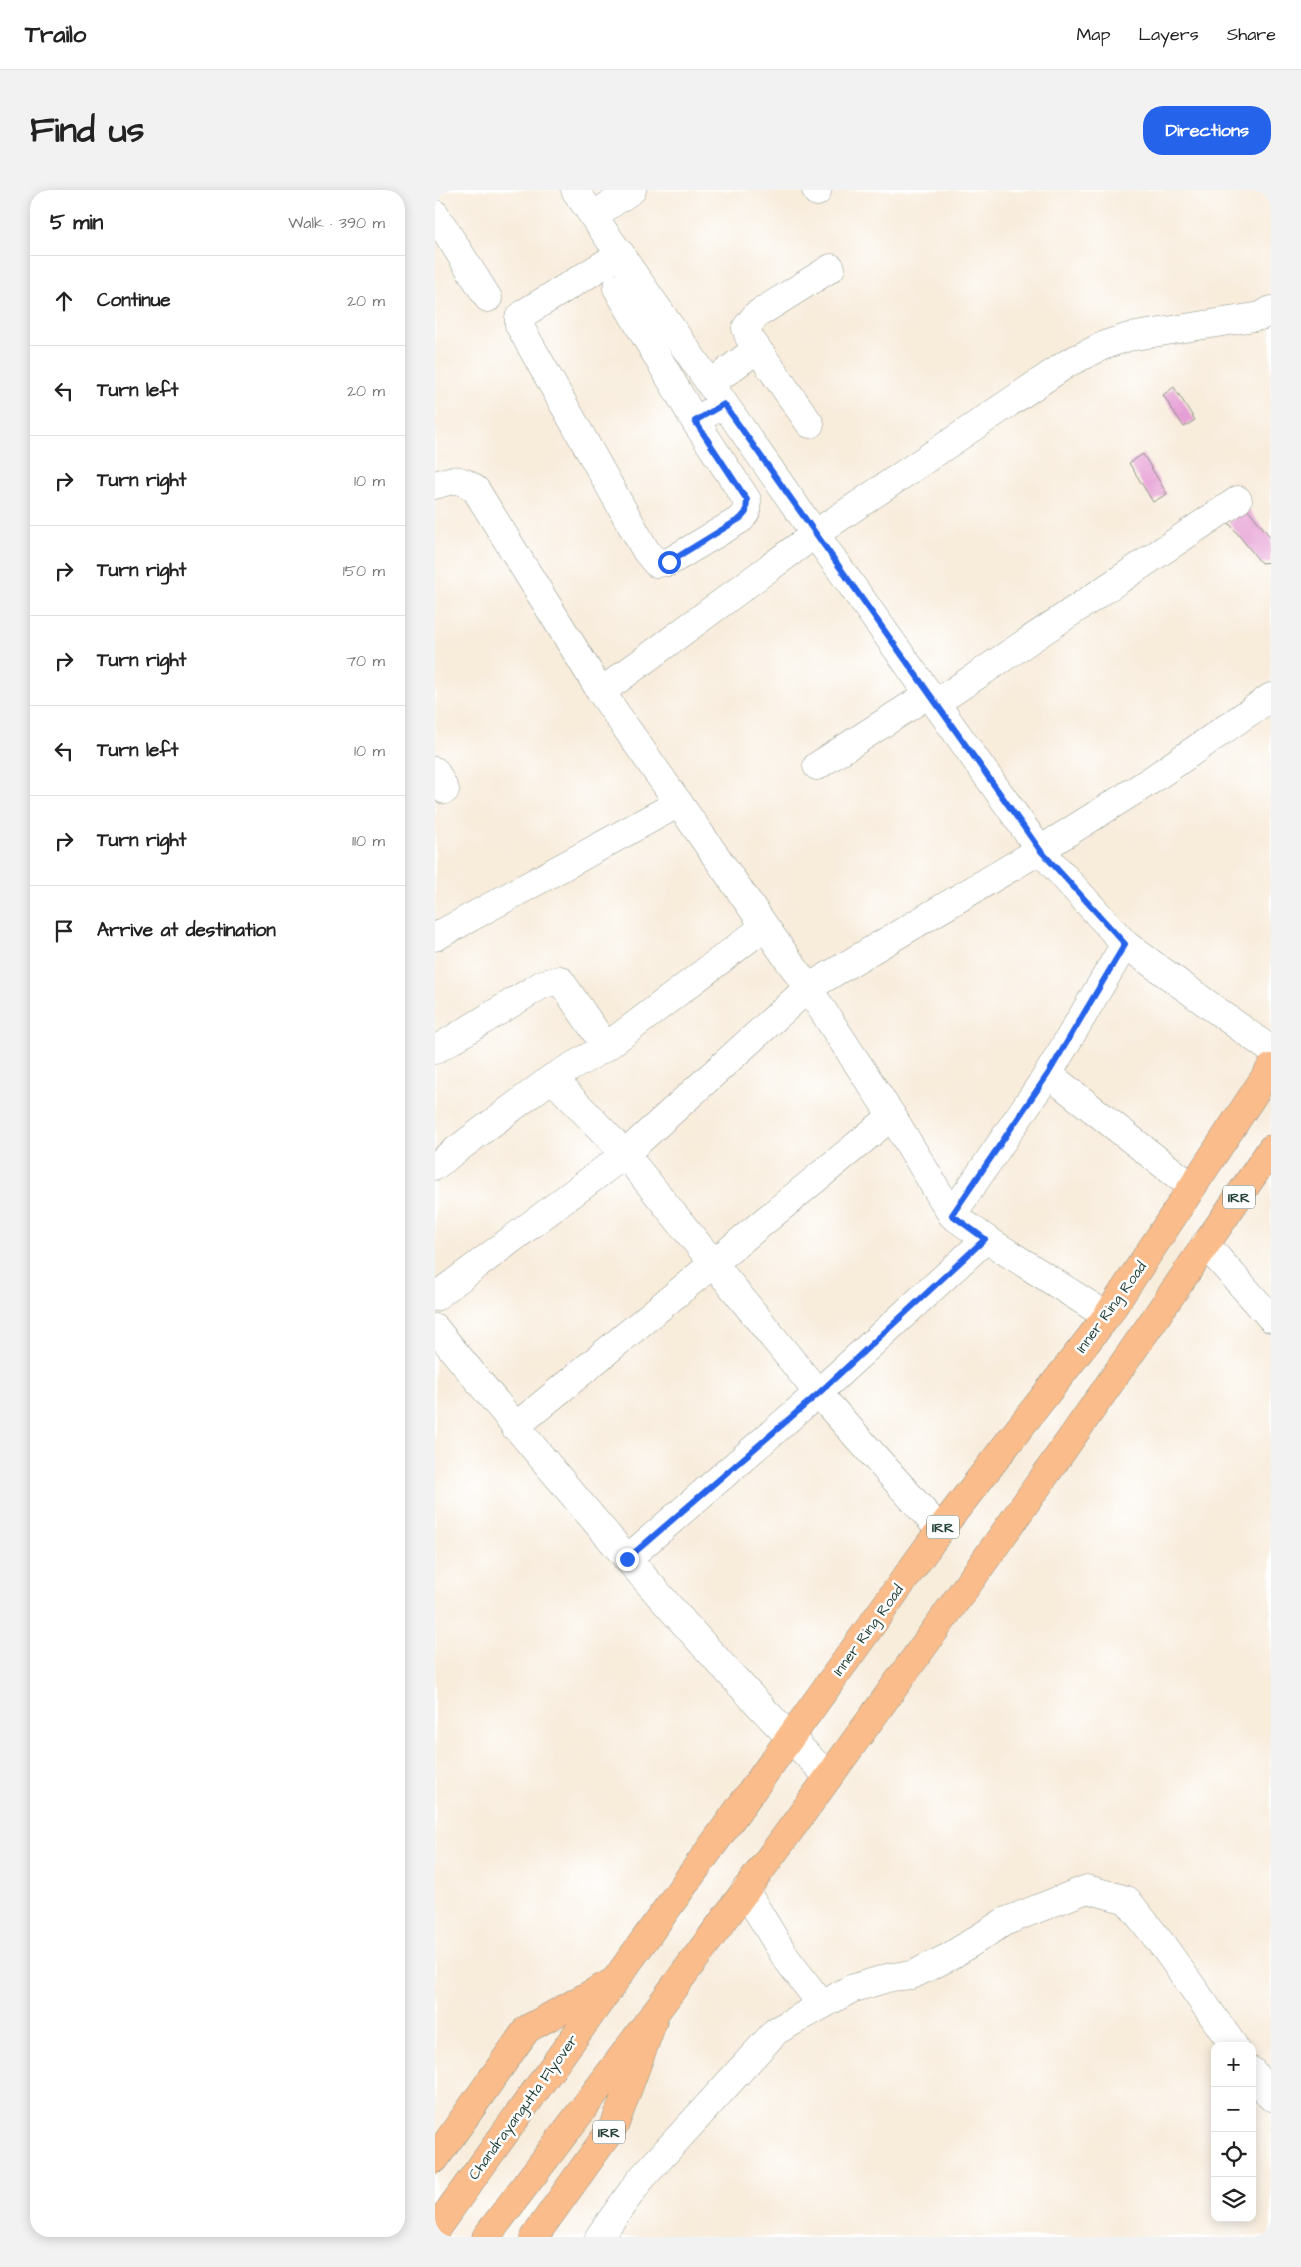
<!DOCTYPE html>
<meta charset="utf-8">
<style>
body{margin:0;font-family:"Architects Daughter",sans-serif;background:#f2f2f2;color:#222}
.controls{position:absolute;right:15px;bottom:15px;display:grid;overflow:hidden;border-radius:10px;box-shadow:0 2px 12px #0003}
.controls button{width:45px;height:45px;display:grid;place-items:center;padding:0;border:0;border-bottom:1px solid #e0e0e0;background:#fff;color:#222;font:25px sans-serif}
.stop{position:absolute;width:15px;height:15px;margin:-11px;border:4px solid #2563eb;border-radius:50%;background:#fff}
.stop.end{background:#2563eb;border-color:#fff;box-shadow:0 1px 5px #0008}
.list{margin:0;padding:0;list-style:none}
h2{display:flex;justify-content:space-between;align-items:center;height:65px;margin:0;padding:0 20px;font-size:21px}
h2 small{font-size:16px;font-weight:400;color:#767676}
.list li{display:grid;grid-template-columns:32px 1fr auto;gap:15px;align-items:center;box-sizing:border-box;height:90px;padding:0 20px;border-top:1px solid #e0e0e0}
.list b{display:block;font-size:19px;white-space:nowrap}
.list em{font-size:16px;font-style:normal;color:#767676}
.icon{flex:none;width:28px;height:28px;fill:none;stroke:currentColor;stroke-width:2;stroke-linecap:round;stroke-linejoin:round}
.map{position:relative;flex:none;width:836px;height:2047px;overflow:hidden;border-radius:20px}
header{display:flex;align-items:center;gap:30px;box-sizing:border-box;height:70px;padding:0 25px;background:#fff;border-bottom:1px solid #e0e0e0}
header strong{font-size:24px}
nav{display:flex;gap:28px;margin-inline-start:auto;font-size:18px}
.intro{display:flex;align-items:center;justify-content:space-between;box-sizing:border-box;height:120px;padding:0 30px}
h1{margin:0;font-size:35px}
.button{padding:12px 22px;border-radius:20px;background:#2563eb;color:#fff;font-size:18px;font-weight:700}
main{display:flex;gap:30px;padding:0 30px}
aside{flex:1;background:#fff;border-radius:20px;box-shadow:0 2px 12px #0003}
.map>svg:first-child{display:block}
</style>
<header>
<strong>Trailo</strong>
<nav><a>Map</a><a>Layers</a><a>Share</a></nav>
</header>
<div class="intro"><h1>Find us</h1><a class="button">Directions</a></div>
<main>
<aside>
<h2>5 min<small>Walk · 390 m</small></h2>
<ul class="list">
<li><svg class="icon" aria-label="ahead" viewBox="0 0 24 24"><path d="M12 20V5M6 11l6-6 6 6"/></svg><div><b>Continue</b></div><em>20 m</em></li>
<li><svg class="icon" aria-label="left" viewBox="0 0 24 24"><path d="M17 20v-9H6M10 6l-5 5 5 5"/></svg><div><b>Turn left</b></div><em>20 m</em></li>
<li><svg class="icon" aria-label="right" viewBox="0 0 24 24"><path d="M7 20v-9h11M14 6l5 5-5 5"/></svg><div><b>Turn right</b></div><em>10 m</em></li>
<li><svg class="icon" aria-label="right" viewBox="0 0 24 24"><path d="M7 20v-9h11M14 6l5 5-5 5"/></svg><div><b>Turn right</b></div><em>150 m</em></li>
<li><svg class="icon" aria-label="right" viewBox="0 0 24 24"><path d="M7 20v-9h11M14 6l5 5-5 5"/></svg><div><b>Turn right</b></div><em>70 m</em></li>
<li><svg class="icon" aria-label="left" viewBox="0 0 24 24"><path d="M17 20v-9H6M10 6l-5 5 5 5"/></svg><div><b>Turn left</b></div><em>10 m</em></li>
<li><svg class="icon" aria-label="right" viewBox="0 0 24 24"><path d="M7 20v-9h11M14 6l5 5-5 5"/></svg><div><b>Turn right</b></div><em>110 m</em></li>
<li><svg class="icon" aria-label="arrive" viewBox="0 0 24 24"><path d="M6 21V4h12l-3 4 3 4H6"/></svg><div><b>Arrive at destination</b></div></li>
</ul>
</aside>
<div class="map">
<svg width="836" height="2047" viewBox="0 0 836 2047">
<rect width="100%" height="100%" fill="#fff"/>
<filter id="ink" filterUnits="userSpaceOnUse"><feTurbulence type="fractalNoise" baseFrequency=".02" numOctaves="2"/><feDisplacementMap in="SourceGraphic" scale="10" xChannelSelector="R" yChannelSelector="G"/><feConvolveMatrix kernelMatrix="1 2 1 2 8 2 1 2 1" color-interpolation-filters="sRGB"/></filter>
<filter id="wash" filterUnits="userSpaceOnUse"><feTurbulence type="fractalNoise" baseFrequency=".0096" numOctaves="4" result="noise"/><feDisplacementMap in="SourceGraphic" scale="20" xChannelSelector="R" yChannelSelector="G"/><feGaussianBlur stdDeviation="1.12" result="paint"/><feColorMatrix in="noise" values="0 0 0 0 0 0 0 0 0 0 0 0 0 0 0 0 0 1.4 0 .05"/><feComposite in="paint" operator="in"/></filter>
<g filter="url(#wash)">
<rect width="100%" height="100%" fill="#f8ecdb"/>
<g id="blocks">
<g fill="#e69fd4">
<polygon points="739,197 760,230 749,237 728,205"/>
<polygon points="708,264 732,304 718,312 694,273"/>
<polygon points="812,318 836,348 836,372 826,373 794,333"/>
</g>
</g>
</g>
<g filter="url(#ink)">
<use href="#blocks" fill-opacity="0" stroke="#8c9488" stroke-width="1"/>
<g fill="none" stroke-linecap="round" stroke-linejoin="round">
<g stroke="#8c9488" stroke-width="29">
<g id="minor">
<polyline points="140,0 380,344 605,660 690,754 836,860"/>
<polyline points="381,0 382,2"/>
<polyline points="0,24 53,108"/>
<polyline points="158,26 197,0"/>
<polyline points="186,64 91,122 84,128 84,135 211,361 221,373 234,372 306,329 311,322 312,310 260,231 289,214"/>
<polyline points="182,98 260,231"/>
<polyline points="275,194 322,159"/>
<polyline points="375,234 314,147 311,138 321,125 396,78"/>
<path d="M0,295C19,289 25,287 41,300L166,502L373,798L457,926L517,1025L551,1049L672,1126"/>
<polyline points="166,502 380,344 633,173 672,154 694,147 826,126 836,120"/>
<polyline points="501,513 803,310"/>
<polyline points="382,576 494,504"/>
<polyline points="0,581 10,600"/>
<polyline points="0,747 244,613"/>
<polyline points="0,860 108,794 125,790 171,857"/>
<polyline points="613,884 757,997"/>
<polyline points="117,888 190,964 383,1203 505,1340"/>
<polyline points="0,976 117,888 171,857 329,737"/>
<polyline points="517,1025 613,884 690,754"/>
<polyline points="770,1054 836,1128"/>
<polyline points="0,1107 190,964 373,798 605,660 715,591 836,507"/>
<path d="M0,1138C126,1292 253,1446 393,1586"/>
<polyline points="80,1237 457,926"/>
<polyline points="192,1369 383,1203 551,1049"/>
<polyline points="310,1700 351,1768 387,1815"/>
<polyline points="817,1881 836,1907"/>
<polyline points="164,2047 205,1990 341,1841 416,1799 456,1787 477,1785 514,1767 569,1732 652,1699 692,1710 729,1757 799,1856"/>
</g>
</g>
<g stroke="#8c9488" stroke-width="29">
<g id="major">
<polyline points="0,1969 92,1839 176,1793"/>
<polyline points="99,2047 180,1934 218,1831"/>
</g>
</g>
<g stroke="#8c9488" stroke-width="29">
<g id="highway">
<polyline points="0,2040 505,1340 672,1126 836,878"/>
<path d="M51,2047C322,1691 585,1329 836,959"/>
</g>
</g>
<use href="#minor" stroke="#fff" stroke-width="28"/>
<use href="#major" stroke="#fabc8b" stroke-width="28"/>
<use href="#highway" stroke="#fabc8b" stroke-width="28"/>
</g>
</g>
<g fill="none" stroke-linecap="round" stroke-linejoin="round" filter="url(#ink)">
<polyline stroke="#2563eb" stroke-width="6" points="192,1369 384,1203 550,1049 517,1025 613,884 690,754 605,660 289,214 260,231 312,310 311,322 306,328 234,372"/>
</g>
<g text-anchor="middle" stroke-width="5" stroke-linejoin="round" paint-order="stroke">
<g fill="#fff" stroke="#627771" stroke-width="1">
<rect x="788" y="995.5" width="32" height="23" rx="4"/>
<rect x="492" y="1325.5" width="32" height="23" rx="4"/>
<rect x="158" y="1930.5" width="32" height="23" rx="4"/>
</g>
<g font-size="14" font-weight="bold" fill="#1f3d34">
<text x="804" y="1012">IRR</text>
<text x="508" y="1342">IRR</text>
<text x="174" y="1947">IRR</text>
</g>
<g font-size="15" fill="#1f3d34" stroke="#fff">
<text transform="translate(676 1117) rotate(-54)" y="5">Inner Ring Road</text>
<text transform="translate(433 1440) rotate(-54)" y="5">Inner Ring Road</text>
<text transform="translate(88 1917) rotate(-54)" y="5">Chandrayangutta Flyover</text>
</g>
</g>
</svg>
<div class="controls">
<button>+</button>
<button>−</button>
<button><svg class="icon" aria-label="locate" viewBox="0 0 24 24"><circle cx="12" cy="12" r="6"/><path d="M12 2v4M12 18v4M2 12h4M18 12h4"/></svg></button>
<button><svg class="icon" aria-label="layers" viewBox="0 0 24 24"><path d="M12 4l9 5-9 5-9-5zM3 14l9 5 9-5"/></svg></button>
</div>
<div class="stop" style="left:234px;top:372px"></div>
<div class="stop end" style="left:192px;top:1369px"></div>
</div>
</main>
